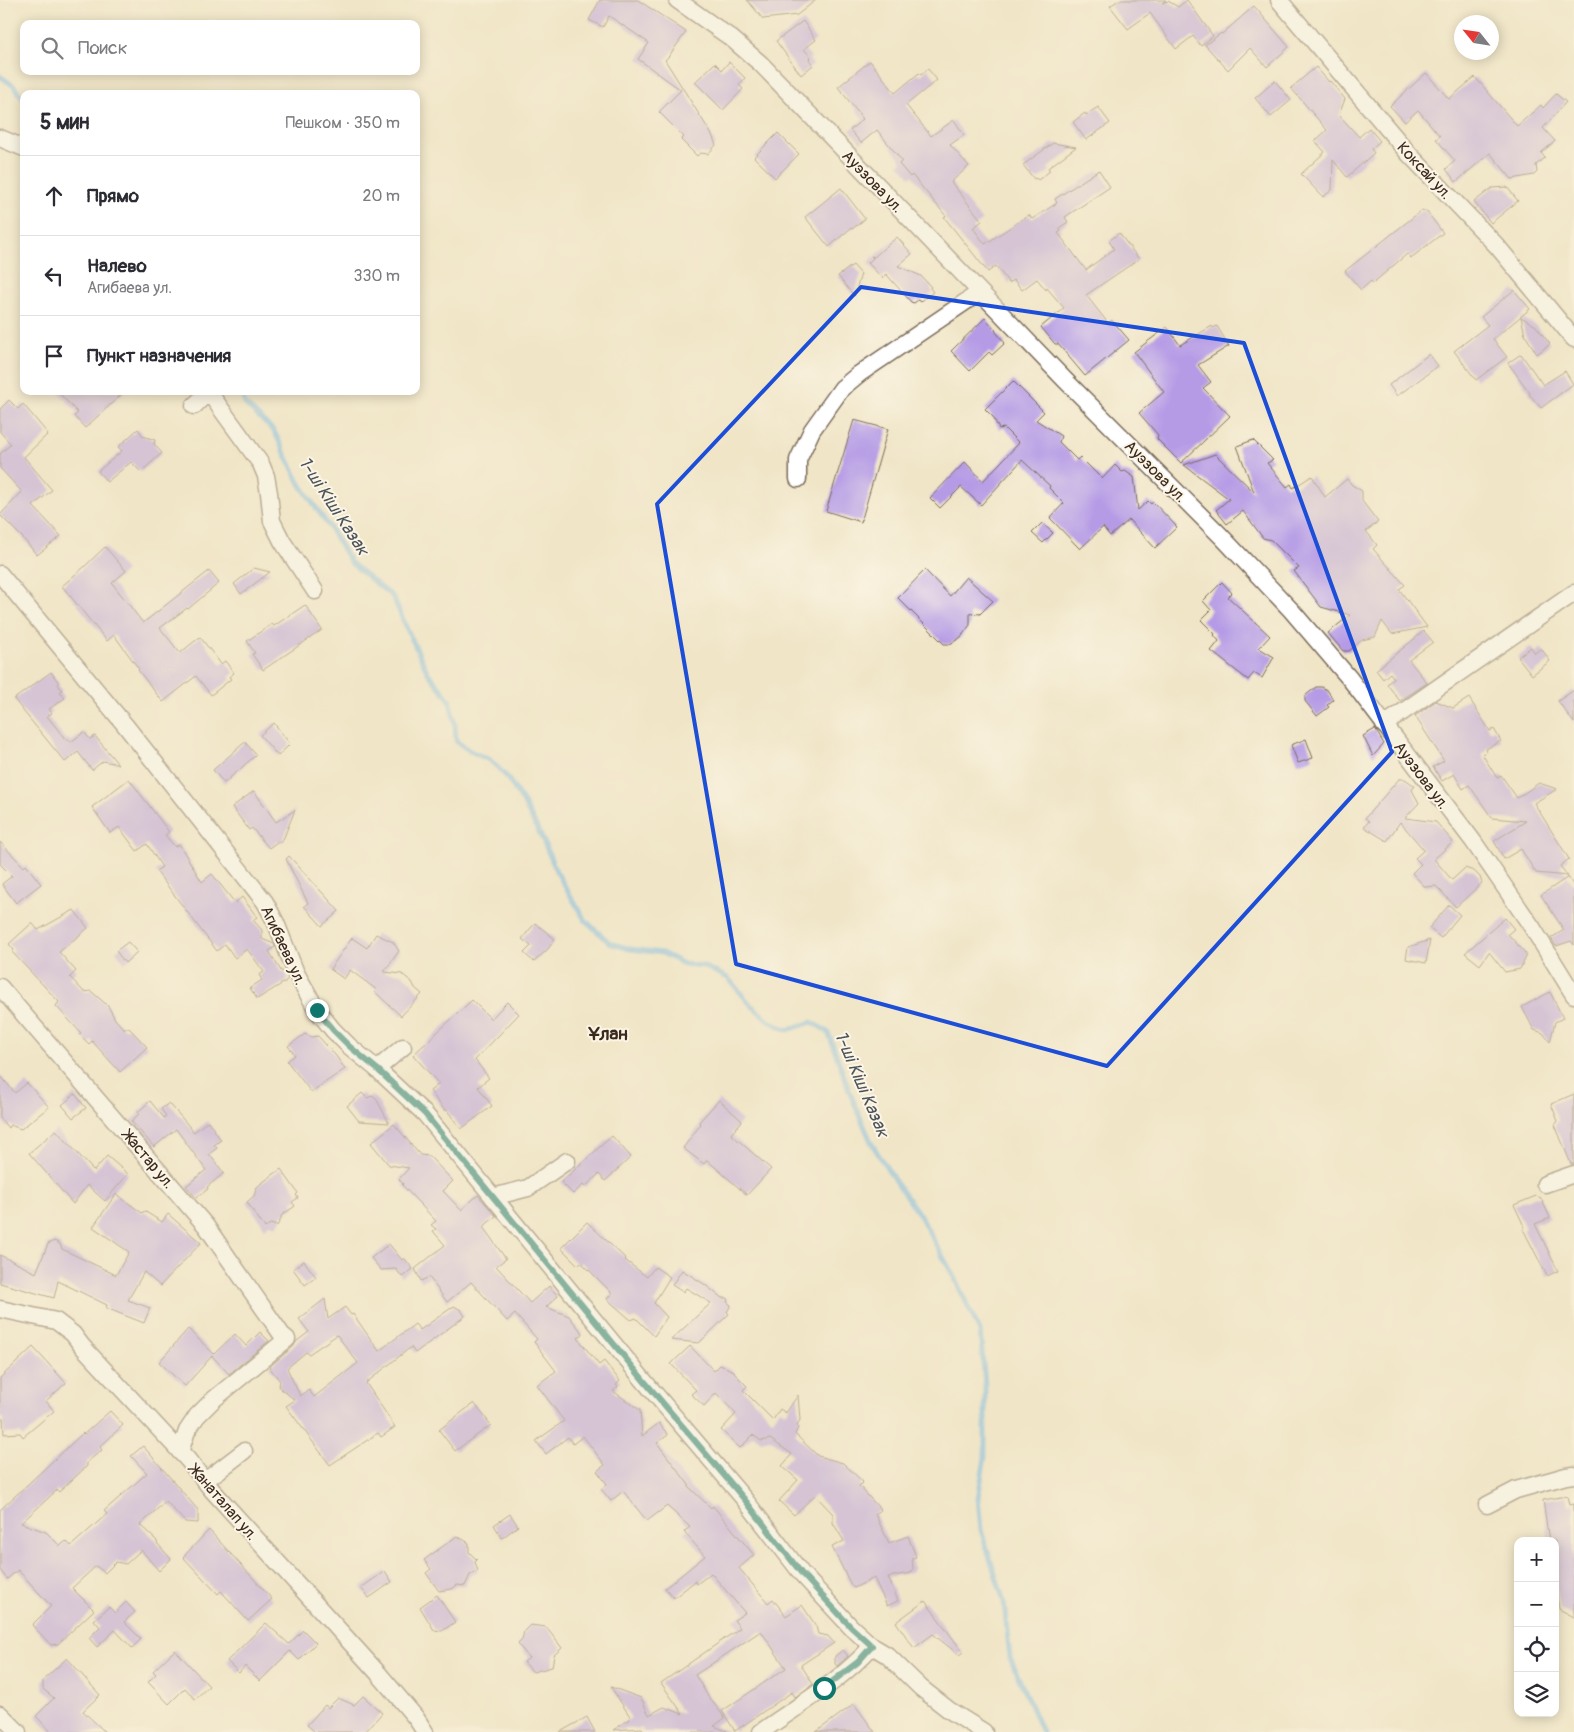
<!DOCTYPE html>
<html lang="ru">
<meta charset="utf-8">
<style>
body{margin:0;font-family:Pangolin,sans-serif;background:#f7f7f7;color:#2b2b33}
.controls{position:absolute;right:15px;bottom:15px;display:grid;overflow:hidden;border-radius:10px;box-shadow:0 2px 12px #0003}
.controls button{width:45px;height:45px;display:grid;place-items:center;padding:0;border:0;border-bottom:1px solid #e1e1e2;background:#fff;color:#2b2b33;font:25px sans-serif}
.compass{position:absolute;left:1454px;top:15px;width:45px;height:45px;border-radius:50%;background:#fff;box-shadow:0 2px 12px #0003;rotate:300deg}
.stop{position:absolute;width:15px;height:15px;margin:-11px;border:4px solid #0f766e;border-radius:50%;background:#fff}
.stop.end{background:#0f766e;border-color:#fff;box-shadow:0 1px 5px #0008}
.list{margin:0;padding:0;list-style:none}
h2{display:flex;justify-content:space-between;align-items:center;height:65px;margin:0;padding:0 20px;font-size:21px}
h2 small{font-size:16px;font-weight:400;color:#7c7c81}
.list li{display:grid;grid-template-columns:32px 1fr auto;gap:15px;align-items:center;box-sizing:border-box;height:80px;padding:0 20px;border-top:1px solid #e1e1e2}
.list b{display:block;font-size:19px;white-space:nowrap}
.list p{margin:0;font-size:16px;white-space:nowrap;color:#7c7c81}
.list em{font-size:16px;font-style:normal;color:#7c7c81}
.icon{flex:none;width:28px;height:28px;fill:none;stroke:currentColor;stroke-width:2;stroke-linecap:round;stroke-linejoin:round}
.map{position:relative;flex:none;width:1574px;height:1732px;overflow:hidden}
.search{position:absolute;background:#fff;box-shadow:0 2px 12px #0003;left:20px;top:20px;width:400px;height:55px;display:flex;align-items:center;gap:12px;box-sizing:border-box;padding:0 18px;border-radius:10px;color:#7c7c81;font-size:19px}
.panel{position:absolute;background:#fff;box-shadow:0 2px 12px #0003;left:20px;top:90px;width:400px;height:305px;border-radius:10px}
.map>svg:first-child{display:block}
</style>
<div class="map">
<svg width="1574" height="1732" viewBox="0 0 1574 1732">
<rect width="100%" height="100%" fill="#fcf5e5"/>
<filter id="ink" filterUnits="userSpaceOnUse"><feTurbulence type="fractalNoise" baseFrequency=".02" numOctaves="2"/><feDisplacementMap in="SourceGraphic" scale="10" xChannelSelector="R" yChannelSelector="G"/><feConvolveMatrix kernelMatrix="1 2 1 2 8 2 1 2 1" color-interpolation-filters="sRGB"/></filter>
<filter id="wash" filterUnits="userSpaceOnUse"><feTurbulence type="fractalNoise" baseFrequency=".0096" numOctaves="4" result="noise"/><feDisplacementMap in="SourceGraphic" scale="20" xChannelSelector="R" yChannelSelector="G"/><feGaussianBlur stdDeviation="1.12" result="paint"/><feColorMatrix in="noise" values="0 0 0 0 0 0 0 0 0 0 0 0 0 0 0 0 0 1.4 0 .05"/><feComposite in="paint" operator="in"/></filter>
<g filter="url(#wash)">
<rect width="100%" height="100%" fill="#f0e5c7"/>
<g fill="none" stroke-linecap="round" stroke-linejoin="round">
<g stroke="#72b7e8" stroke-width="5">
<polyline points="0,76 14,86 24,100"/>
<polyline points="241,391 245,404 274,431 300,484 330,528 351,563 393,597 407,629 428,673 449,699 455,724 456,741 470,751 490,760 506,776 524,803 543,840 556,871 585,920 610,943 630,949 662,953 684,964 703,966 728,978 751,1005 769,1021 787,1030 812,1022 828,1032 852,1098 872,1144 895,1181 919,1214 953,1275 980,1331 985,1385 985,1457 978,1498 981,1530 1004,1602 1010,1658 1042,1732"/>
</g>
</g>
<g id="blocks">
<g fill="#b59be6" fill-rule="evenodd">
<polygon points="600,0 638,0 686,32 669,56 665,60 712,135 716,145 708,154 700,153 697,156 681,140 684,137 659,112 681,90 638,59 649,43 609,16 603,27 589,20"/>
<polygon points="747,0 816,0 797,15 763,19"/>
<polygon points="1119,0 1166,0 1162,3 1168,1 1178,7 1187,0 1213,36 1201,46 1193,36 1176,49 1150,13 1128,29 1110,6"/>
<polygon points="1254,6 1289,47 1267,67 1250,48 1228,70 1205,45 1221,33 1222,34"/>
<polygon points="803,21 816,40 804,49 811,57 809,59 813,65 801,75 776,41"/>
<polygon points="870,61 895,93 919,73 921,75 928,69 937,80 906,105 931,136 954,120 964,135 950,145 969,166 951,182 982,221 973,228 985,244 1029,215 1032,219 1057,203 1055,199 1099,170 1110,187 1065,217 1068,222 1059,228 1061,231 1058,233 1086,270 1114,249 1109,241 1119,233 1139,259 1086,295 1108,323 1112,320 1129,340 1085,376 1058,344 1055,344 1041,327 1064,308 1047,288 1046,290 1037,279 1022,290 1014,280 1009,283 996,266 988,272 944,217 946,216 912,175 910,177 899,164 902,161 877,130 861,143 850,130 863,119 838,87"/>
<polygon points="729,62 745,78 739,85 743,89 723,110 695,82 715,63 722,70"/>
<polygon points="1316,67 1329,82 1330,81 1345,99 1339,115 1359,137 1369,128 1380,141 1371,149 1374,153 1347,177 1333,160 1332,190 1323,197 1301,174 1325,152 1315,141 1327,130 1291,88"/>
<polygon points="1426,73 1449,99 1475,77 1517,126 1541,105 1543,108 1556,94 1566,102 1543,128 1555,141 1541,153 1545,158 1536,165 1537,172 1534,175 1512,179 1490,153 1456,182 1446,169 1455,161 1436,139 1440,136 1418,110 1405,122 1390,106"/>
<polygon points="1275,81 1291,100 1271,117 1255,98"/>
<polygon points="1098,107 1110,123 1086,140 1073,122 1085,113 1086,115"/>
<polygon points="778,133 799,154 775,178 754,157"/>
<polygon points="1053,143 1076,147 1048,168 1050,171 1038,180 1036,178 1034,179 1023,165"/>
<polygon points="1507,187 1518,201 1491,223 1474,202 1492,188"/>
<polygon points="841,188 865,219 852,229 851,228 829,247 805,217"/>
<polygon points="1421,211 1427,212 1443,233 1411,258 1407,254 1373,283 1371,281 1361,290 1345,271"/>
<polygon points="897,237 912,254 898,266 921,276 931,287 930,288 933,292 920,302 918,300 914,303 911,302 886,274 882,278 868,263 873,258 871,256 874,257"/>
<polygon points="853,265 861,274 854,296 838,276"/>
<polygon points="1514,290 1530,309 1493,339 1507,357 1476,380 1454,351 1488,325 1481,317"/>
<polygon points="1521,317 1536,326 1550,344 1537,354 1525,335"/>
<polygon points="985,318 995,329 996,332 1005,343 992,355 989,352 970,371 951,351"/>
<polygon points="1212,326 1213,328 1217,326 1229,346 1198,365 1211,382 1203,388 1230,416 1181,463 1157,439 1158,435 1139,413 1164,392 1134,352 1167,327 1180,345"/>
<polygon points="1429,354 1438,366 1397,396 1389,385"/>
<polygon points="1521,354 1543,385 1565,371 1573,384 1541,408 1529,394 1530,393 1508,363"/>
<polygon points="1013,381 1044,412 1036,420 1061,436 1059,442 1077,460 1080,457 1102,479 1115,465 1122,472 1125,471 1134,477 1138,510 1148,501 1151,504 1153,502 1177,527 1155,548 1129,520 1110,536 1103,527 1080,549 1050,518 1064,503 1049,488 1050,486 1022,460 981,505 961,487 940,508 930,498 965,462 983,481 1019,443 1004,428 999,429 993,417 985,409"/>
<polygon points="57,391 125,391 85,428 74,416 78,413"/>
<polygon points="9,400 18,409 23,404 48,434 24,457 52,490 33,506 61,536 37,555 22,537 0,515 22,492 0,468 0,454 11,444 0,432 0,409"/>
<polygon points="854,420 888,429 861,522 826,511"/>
<polygon points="138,429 143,436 155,440 154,444 162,453 141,472 131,462 107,482 98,471 122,451 118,447"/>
<polygon points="1253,440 1273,460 1267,463 1287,487 1291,484 1293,488 1312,476 1325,497 1347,479 1352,485 1362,491 1362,501 1378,522 1366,531 1377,545 1373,549 1405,585 1399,589 1427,627 1392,634 1382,621 1375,637 1362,640 1349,651 1343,651 1328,633 1350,615 1321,607 1294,571 1299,568 1271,540 1263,538 1243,511 1227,524 1216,510 1229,499 1184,465 1215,454 1254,492 1237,446"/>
<polygon points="1042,523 1053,533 1043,543 1032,533"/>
<polygon points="105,547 126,571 112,583 143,623 209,571 219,583 188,609 187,608 160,628 180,653 200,637 221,664 225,661 234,673 229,677 231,679 211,695 196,676 163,702 138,670 139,669 114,635 107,641 62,586 83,568"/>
<polygon points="254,568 270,572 241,594 234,584"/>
<polygon points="925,570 950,596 966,577 993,601 980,614 970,613 970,625 960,638 950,644 944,644 898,598"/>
<polygon points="1222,582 1232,593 1228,597 1270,636 1259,648 1274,657 1262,678 1254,673 1248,680 1211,651 1219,641 1214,635 1215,634 1201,620 1211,610 1203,601"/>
<polygon points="305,605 322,630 263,670 252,654 255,653 247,641 272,624 274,626"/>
<polygon points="1424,631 1433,642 1409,660 1427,683 1400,701 1387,684 1394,678 1390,673 1383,679 1376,670"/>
<polygon points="1531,647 1535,653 1541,648 1550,661 1532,675 1518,657"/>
<polygon points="51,672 59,683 58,684 62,690 60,692 65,698 49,709 52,713 47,716 66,740 68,739 71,742 84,732 90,739 95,736 118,764 103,761 92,770 78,752 65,762 24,712 14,699"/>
<polygon points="1316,687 1322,687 1328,691 1333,700 1327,705 1329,707 1317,716 1305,701 1305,696"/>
<polygon points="1574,690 1574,723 1558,701"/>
<polygon points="1469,698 1490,731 1494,729 1501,741 1486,749 1487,751 1482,754 1497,778 1501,775 1517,798 1539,783 1557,789 1534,803 1569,859 1560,866 1568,876 1536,873 1521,849 1504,859 1494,841 1526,821 1492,818 1469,785 1463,789 1454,774 1442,781 1433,767 1444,761 1415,716 1436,701 1453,708"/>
<polygon points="274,723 290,744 278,756 260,735"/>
<polygon points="1375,729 1384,744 1373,756 1363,736"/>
<polygon points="1306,739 1313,758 1298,763 1291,745"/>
<polygon points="245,742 256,755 224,783 213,770"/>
<polygon points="129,779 169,832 165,835 175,847 179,844 202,882 212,874 235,903 242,897 257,917 253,920 262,930 262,939 274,944 275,947 269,951 281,971 285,972 288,978 285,982 257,999 250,988 262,980 259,975 264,972 247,949 235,958 225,944 217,951 156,871 162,867 147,844 137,851 119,827 110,833 92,807"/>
<polygon points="1399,779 1405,779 1415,786 1412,790 1419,803 1405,818 1436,822 1453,842 1434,859 1452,880 1465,868 1474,871 1480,877 1482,883 1456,907 1436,886 1425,887 1412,873 1421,864 1415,858 1424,850 1400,822 1387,841 1364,827 1369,821 1365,818"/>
<polygon points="254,791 276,822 295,810 282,842 277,842 269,848 252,828 249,830 232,807"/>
<polygon points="0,842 24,867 26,865 41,884 16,903 2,884 12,876 0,864"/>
<polygon points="289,856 339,911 322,926 304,906 308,903 286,859"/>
<polygon points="1568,877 1574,886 1574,945 1571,941 1556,946 1551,938 1564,930 1541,895"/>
<polygon points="1449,905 1460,915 1441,938 1429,928"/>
<polygon points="74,910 88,928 59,952 76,971 70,977 84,992 91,991 108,1006 115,1019 123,1028 129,1028 147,1047 120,1072 92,1041 89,1044 79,1034 81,1033 56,1006 59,1002 12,952 14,950 9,944 32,923 38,930"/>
<polygon points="1505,918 1514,929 1508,934 1527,955 1520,969 1505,972 1489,952 1480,965 1465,953"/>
<polygon points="535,923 555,939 548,949 534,962 524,953 531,946 522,939"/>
<polygon points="376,934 393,942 399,951 384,972 402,974 412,982 415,988 422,994 401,1016 375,992 377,990 350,970 344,979 330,969 352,938 367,948"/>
<polygon points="1430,940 1426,963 1406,959 1408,947"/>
<polygon points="128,942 137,952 125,963 116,951"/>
<polygon points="1550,992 1563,1018 1555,1022 1550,1042 1543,1033 1534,1030 1522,1007"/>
<polygon points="472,1000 491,1019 507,1002 519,1014 475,1060 489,1078 478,1087 492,1106 461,1129 446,1109 445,1111 430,1091 439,1084 413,1055"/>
<polygon points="305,1034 312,1037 318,1036 336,1056 345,1069 311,1092 287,1061 295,1055 288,1046"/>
<polygon points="0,1075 15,1093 27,1083 49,1107 21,1129 10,1125 8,1128 0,1118"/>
<polygon points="362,1093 367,1098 372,1096 377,1100 389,1123 359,1121 347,1106"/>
<polygon points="75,1094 86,1108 73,1118 62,1105"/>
<polygon points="1574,1094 1574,1164 1571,1164 1555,1125 1558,1121 1551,1104"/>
<polygon points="719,1100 742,1121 731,1134 771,1169 747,1195 707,1160 704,1164 683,1148 701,1124 699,1122"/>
<polygon points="150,1101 164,1118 166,1116 161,1109 169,1103 194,1132 208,1121 221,1140 214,1145 217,1148 209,1154 224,1173 207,1187 208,1189 196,1198 186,1186 206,1170 176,1129 154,1147 131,1121 139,1114 138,1112"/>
<polygon points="394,1124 420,1155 429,1156 453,1181 443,1191 461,1210 478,1195 496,1216 483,1227 506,1259 496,1266 530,1303 549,1286 558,1296 546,1307 569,1316 583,1334 578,1338 580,1341 599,1365 604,1361 620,1381 616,1385 618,1387 613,1391 640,1410 642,1436 659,1423 668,1435 657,1443 689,1485 689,1487 711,1508 713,1506 754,1555 739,1568 768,1603 773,1599 786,1616 802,1605 816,1626 818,1634 828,1636 834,1643 801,1665 813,1684 795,1697 792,1692 735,1731 722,1711 786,1668 761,1631 695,1675 708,1696 725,1718 714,1726 727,1731 727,1732 644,1732 642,1728 613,1730 631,1718 611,1687 641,1698 649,1715 664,1707 683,1714 661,1683 740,1628 734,1620 745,1613 711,1573 697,1584 695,1581 674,1598 665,1588 705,1556 684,1532 690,1527 667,1506 647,1521 623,1491 611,1501 601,1489 607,1484 597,1471 605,1465 583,1436 573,1444 568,1437 546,1454 536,1441 564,1421 537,1385 556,1371 534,1342 537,1339 515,1314 507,1321 471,1282 447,1302 429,1277 421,1281 415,1269 445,1245 433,1231 436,1229 431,1225 436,1221 402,1185 403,1184 399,1179 409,1168 389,1165 371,1143"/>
<polygon points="56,1130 94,1171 107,1156 128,1174 105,1201 87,1185 73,1204 29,1153"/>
<polygon points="612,1136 631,1157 605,1181 599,1174 585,1187 583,1185 573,1194 561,1182"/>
<polygon points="281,1169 298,1193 296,1195 298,1198 292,1202 295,1206 281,1216 281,1219 277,1226 270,1224 265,1228 247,1202 254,1196 257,1187 263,1182"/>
<polygon points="116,1194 142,1213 144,1211 162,1222 168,1214 201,1243 160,1286 144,1272 128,1300 150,1308 144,1323 106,1308 107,1305 58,1281 54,1298 0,1283 0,1255 36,1273 48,1244 54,1241 60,1244 62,1249 116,1275 129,1252 93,1227"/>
<polygon points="1536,1196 1541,1198 1550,1218 1535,1224 1558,1271 1547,1276 1523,1229 1525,1228 1514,1205"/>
<polygon points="587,1222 626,1259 625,1260 647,1277 655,1267 670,1277 654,1303 667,1317 654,1336 636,1318 631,1320 607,1299 612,1293 581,1262 578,1265 561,1248"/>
<polygon points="389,1244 402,1260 404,1258 413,1269 402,1277 396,1269 381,1270 371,1258"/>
<polygon points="304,1261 316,1277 305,1285 293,1269"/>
<polygon points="682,1270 704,1284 722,1298 728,1298 727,1302 731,1305 727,1312 729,1314 699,1343 671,1340 711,1303 686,1288 683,1292 672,1285"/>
<path d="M325,1299L328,1319L345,1307L351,1315L353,1314L379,1351L415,1324L420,1330L454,1306L461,1310L465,1316L415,1353L411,1347L366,1383L395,1427L381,1437L378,1433L330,1465L286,1406L295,1400L281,1389L279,1386L280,1381L269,1367L293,1347L297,1341L309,1332L299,1319ZM337,1335L358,1363L314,1397L309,1390L300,1396L287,1368L306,1352L309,1354Z"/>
<polygon points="188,1329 214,1354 235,1334 246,1346 260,1332 269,1341 229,1374 212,1356 185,1386 159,1362"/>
<polygon points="690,1346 714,1371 720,1365 734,1371 735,1374 747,1386 743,1390 773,1420 780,1409 786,1413 798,1395 800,1420 797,1426 798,1428 795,1434 818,1456 843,1463 863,1482 859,1486 881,1510 875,1514 889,1543 908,1536 916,1557 912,1558 913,1569 911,1573 888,1577 898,1601 887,1606 874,1578 854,1588 851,1585 832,1547 844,1541 833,1523 833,1514 815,1495 794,1515 779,1501 798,1480 782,1466 792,1454 770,1439 761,1441 753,1435 740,1448 721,1430 736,1414 716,1393 704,1406 691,1394 696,1390 671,1364"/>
<polygon points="33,1347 66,1383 46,1401 54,1411 23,1437 20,1433 4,1434 3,1418 0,1418 0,1378"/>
<polygon points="474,1403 491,1425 455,1451 439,1430"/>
<polygon points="110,1411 123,1425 100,1447 102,1450 87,1462 87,1466 59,1492 57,1490 21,1523 46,1532 60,1546 66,1541 71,1546 107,1514 104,1511 147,1473 131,1456 143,1446 198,1510 198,1523 185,1522 166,1501 140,1525 157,1541 157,1543 171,1559 159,1571 141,1550 126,1564 116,1562 105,1573 96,1566 72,1588 94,1610 58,1644 51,1645 32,1625 51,1606 18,1570 7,1579 0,1570 0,1510 83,1433 84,1434"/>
<polygon points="1567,1496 1569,1505 1574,1504 1574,1617 1559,1609 1555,1581 1555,1541 1549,1541 1543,1500"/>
<polygon points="510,1514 518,1526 502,1538 494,1525"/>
<polygon points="209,1530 272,1599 248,1621 221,1591 218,1594 183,1557"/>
<polygon points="457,1536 469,1543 469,1552 477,1560 475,1562 478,1571 470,1575 465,1586 457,1585 452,1589 439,1591 426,1573 431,1569 424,1560"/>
<polygon points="385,1571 392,1582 369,1598 361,1588"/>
<polygon points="437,1595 455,1622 442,1631 434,1630 420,1607"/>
<polygon points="925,1601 963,1652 959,1655 933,1634 914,1648 896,1622"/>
<polygon points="126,1602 135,1612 124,1622 141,1639 132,1648 115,1630 97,1647 89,1638 100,1627 94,1620 109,1607 115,1613"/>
<polygon points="266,1623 289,1644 303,1630 316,1643 299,1660 290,1651 260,1681 245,1666 239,1673 227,1661"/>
<polygon points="530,1625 546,1627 562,1648 554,1655 552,1667 533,1672 524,1662 529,1658 518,1644 522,1640 524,1631"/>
<polygon points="175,1650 209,1686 195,1699 185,1688 169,1704 148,1682 156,1674 153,1671"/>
<polygon points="843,1650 848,1656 837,1666 835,1664 835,1656"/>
<polygon points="67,1658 100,1695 83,1711 105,1732 51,1732 36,1716 54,1698 43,1689 43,1680"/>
<polygon points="363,1696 382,1713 365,1732 315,1732 307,1725 325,1705 328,1708 338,1698 354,1705"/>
<polygon points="854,1704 875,1732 816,1732"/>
<polygon points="587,1717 595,1732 560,1732"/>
</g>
</g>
</g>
<g filter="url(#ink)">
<use href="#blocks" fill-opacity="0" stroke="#7a6b59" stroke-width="1"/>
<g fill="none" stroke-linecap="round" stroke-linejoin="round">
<g stroke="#7a6b59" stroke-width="19">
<g id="street">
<polyline points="677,0 731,38 761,64 1065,380 1221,536 1291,610 1350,679 1473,841 1532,927 1574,995"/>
<polyline points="1279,0 1409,154 1497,246 1574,339"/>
<polyline points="0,138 24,148"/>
<polyline points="208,391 261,464 266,476 269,493 272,521 282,541 315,591"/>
<polyline points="194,406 209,391"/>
<polyline points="798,479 798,460 812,430 842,388 859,374 980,292"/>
<polyline points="0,574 125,725 265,902 276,923 296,973 317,1010 333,1030 349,1046 377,1069 425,1114 645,1382 745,1500 802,1574 851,1627 872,1646 887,1655 921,1688 949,1710 984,1732"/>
<polyline points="1384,725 1574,593"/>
<polyline points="0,987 206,1226 282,1335 287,1339 213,1400 197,1416 187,1431 180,1452"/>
<polyline points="377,1069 403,1047"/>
<polyline points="1545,1184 1574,1174"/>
<polyline points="493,1197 528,1188 567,1161"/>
<polyline points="0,1309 56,1321 73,1334 82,1346 188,1460 212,1490 378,1673 416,1718 425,1732"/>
<polyline points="205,1481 244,1451"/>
<polyline points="1487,1505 1516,1490 1566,1476 1574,1475"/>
<polyline points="0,1714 18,1732"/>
<path d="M761,1732C799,1705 841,1681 872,1646"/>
</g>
</g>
<use href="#street" stroke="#fff" stroke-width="16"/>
</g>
</g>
<g fill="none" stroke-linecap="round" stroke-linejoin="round" filter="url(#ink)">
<polyline stroke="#0f766e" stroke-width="6" points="317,1010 333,1030 349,1046 377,1069 425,1114 645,1382 745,1500 802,1574 851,1627 872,1646 858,1662 824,1688"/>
</g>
<path d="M0 0H1574V1732H0ZM861,287L1244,343L1392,752L1107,1066L736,964L657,504Z" fill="#f0e5c7" fill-opacity=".55" fill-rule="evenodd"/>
<path fill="none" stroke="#1d4ed8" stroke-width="4" stroke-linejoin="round" d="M861,287L1244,343L1392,752L1107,1066L736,964L657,504Z"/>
<g text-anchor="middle" stroke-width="4" stroke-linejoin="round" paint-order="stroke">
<g font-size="16" fill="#3b2a1e" stroke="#fcf5e5">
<text transform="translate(1425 170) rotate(47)" y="6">Коксай ул.</text>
<text transform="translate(873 181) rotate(46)" y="6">Ауэзова ул.</text>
<text transform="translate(1156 471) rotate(45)" y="6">Ауэзова ул.</text>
<text transform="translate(1422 775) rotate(53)" y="6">Ауэзова ул.</text>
<text transform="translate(284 945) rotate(65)" y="6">Агибаева ул.</text>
<text transform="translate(149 1159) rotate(50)" y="6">Жастар ул.</text>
<text transform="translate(224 1502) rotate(49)" y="6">Жанаталап ул.</text>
</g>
<g font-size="18" font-style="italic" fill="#4c545b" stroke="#fcf5e5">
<text transform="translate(334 506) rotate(57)" y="6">1-ші Кіші Казак</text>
<text transform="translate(862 1084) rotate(67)" y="6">1-ші Кіші Казак</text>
</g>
<g font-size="19" font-weight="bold" fill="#3b2a1e" stroke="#fcf5e5">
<text x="608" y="1040">Ұлан</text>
</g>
</g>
</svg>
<div class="controls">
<button>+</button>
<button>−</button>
<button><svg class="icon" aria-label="locate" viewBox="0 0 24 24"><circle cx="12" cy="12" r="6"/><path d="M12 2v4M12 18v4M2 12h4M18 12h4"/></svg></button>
<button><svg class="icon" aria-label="layers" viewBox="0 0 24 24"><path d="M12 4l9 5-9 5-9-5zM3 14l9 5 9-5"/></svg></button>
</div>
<svg class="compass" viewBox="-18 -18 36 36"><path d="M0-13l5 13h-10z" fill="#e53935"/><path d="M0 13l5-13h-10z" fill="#7c7c81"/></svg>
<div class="stop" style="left:824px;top:1688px"></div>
<div class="stop end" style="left:317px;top:1010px"></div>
<div class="search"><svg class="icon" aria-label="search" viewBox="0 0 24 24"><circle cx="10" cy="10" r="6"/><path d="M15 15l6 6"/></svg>Поиск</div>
<section class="panel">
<h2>5 мин<small>Пешком · 350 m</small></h2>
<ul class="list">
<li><svg class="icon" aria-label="ahead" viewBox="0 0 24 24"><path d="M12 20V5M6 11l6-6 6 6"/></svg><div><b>Прямо</b></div><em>20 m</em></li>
<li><svg class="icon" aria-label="left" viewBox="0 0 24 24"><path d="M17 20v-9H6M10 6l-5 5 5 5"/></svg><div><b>Налево</b><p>Агибаева ул.</p></div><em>330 m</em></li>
<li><svg class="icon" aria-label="arrive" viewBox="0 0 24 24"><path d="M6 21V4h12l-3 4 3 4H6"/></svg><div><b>Пункт назначения</b></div></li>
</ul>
</section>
</div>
